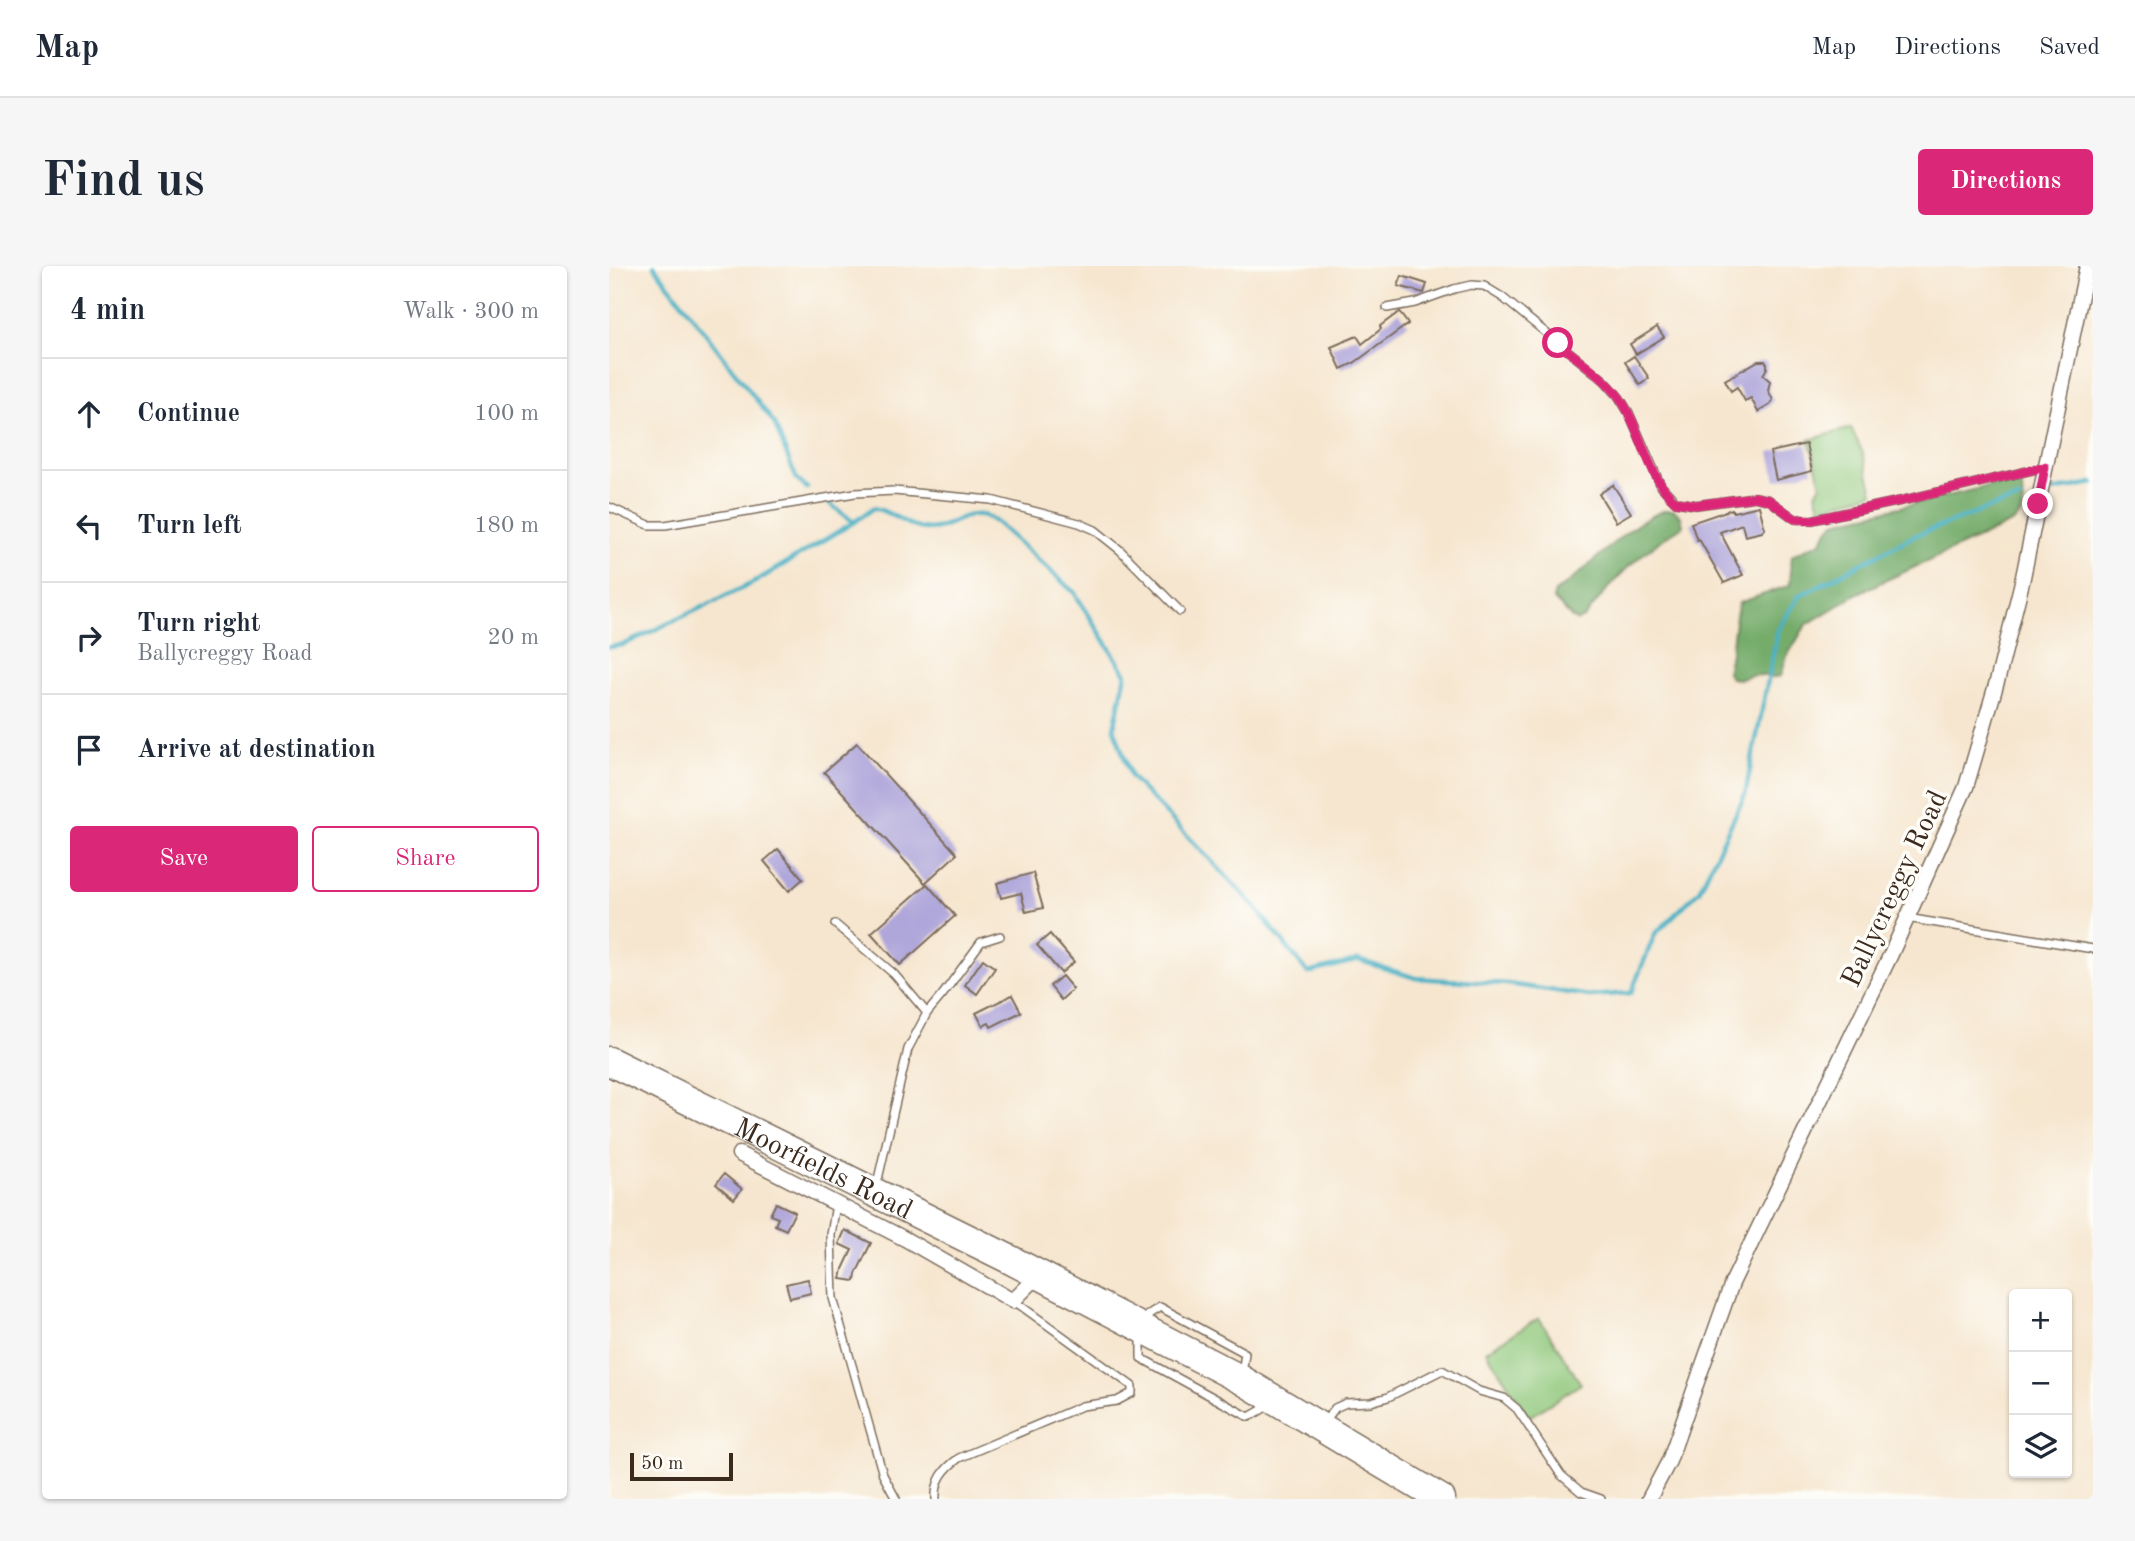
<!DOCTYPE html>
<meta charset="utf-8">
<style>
body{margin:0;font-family:"Old Standard TT",serif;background:#f6f6f7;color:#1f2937}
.controls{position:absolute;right:21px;bottom:21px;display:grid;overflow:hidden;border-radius:7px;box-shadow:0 2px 5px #0004}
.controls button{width:63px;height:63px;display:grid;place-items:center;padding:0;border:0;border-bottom:2px solid #e0e1e3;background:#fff;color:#1f2937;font:35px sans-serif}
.scale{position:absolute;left:21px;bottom:18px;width:103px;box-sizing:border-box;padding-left:7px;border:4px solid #3b2a1e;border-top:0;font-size:19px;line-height:24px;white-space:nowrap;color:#3b2a1e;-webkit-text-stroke:5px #fdfcf7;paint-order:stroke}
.stop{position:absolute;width:21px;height:21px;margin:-16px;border:5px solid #db2777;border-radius:50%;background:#fff}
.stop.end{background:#db2777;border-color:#fff;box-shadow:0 2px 7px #0008}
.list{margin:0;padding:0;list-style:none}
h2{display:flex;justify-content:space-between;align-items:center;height:91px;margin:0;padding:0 28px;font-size:30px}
h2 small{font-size:23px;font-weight:400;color:#747a83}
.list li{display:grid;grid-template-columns:46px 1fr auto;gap:21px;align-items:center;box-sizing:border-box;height:112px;padding:0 28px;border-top:2px solid #e0e1e3}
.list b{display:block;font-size:26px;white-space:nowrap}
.list p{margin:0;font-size:23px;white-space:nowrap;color:#747a83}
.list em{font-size:23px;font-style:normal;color:#747a83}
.actions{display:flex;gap:14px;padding:21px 28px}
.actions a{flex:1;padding:16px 0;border:2px solid #db2777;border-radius:7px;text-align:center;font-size:24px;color:#db2777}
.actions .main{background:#db2777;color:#fff}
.icon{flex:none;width:38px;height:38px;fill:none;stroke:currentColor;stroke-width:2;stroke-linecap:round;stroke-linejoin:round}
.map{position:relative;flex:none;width:1484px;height:1233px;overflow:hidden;border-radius:7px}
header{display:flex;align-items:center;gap:42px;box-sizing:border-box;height:98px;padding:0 35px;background:#fff;border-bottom:2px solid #e0e1e3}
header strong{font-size:33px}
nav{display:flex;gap:38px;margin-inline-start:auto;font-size:24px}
.intro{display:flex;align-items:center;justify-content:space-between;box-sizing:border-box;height:168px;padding:0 42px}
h1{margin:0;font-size:49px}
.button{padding:18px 32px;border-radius:7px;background:#db2777;color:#fff;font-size:24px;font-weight:700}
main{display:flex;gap:42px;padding:0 42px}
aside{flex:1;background:#fff;border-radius:7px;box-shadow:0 2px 5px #0004}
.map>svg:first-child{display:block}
</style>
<header>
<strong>Map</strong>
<nav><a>Map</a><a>Directions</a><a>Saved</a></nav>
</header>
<div class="intro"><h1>Find us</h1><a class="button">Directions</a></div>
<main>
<aside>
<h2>4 min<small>Walk · 300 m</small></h2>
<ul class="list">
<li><svg class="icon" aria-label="ahead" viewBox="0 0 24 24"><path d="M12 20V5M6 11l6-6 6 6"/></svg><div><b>Continue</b></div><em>100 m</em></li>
<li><svg class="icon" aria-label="left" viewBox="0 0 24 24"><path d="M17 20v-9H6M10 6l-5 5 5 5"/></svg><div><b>Turn left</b></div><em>180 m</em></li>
<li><svg class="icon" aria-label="right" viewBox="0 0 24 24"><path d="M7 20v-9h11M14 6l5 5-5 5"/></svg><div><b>Turn right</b><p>Ballycreggy Road</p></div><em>20 m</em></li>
<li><svg class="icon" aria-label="arrive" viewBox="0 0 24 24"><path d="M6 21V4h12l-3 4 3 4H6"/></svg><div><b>Arrive at destination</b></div></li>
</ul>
<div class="actions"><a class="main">Save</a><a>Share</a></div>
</aside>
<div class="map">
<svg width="1484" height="1233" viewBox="0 0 1484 1233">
<rect width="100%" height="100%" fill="#fdfcf7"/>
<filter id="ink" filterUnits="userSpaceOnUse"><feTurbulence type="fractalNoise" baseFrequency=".0143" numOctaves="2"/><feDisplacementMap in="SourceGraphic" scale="14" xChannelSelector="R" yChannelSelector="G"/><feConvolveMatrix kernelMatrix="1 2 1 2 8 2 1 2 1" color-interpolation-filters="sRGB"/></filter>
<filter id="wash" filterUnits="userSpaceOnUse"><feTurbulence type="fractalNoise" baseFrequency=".00686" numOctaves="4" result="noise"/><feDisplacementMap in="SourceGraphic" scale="28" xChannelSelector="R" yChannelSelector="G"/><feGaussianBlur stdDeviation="1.57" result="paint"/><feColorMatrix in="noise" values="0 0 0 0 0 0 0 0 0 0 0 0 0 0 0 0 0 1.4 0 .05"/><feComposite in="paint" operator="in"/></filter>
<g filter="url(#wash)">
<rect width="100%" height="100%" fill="#f6e6cf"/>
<g fill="#90c87b" stroke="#66794c" stroke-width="2">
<polygon points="1242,162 1254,187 1264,227 1211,242 1207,227 1212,219 1200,174"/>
<polygon points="930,1052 972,1118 920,1151 877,1085"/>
</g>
<g fill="#74ac6b" stroke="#586b44" stroke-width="2">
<path d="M1403,215L1413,221L1414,244L1407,255L1249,327L1197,359L1178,390L1172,410C1162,413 1156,409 1147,409C1136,410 1134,415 1122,412L1118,406C1125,383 1123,359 1130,337L1181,319L1183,289L1212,276L1220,262L1226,256Z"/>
<path d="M1057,244H1065L1072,251L1074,260C1030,287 1006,311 975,352L968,355L963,352L944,333L946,326C984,302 1013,259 1057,244Z"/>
</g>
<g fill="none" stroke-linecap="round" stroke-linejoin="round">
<g stroke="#46b1c5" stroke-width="4.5">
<polyline points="45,0 165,157 188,214 198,222"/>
<polyline points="1444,225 1484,217"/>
<path d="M221,238L245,256L264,242C284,245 298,263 319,263C337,264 354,246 372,249C377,249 383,254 387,256L465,326L517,408L505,462L522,511L641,635L699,707L749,694L807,712L899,718L981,730L1022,727L1046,668L1090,625L1136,529L1169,364L1190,330L1305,270L1386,240L1411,233"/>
<polyline points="0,381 14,379 144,317 245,256"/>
</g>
</g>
<g id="blocks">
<g fill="#afa6da">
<polygon points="793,10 818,18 815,27 789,20"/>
<polygon points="790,46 799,58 745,97 732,103 722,81 748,70 753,78 772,63 771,60"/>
<polygon points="1048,61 1055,71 1027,88 1021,78"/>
<polygon points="1025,90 1040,112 1031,119 1016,96"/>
<polygon points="1149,95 1156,95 1158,98 1158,102 1154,109 1161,115 1159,124 1164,134 1161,139 1149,146 1142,132 1136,135 1128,121 1122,125 1116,114"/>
<polygon points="1197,178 1203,205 1167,214 1161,186"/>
<polygon points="1004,219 1022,247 1007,256 990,228"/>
<polygon points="1150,240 1156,263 1153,266 1136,270 1133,258 1111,266 1134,309 1115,317 1090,273 1088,274 1082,257 1123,243 1124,246"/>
<polygon points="248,477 348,588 316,617 215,506"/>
<polygon points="169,583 194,613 180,625 155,595"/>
<polygon points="424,607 434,642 417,646 412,627 392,632 388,617"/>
<polygon points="318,618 346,650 291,699 262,667"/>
<polygon points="441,668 465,696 452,707 428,679"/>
<polygon points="374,693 386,702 368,728 356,719"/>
<polygon points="453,710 464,723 452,734 441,720"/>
<polygon points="403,729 412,746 382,761 380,757 374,760 367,747"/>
<polygon points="115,908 133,923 125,933 107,918"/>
<polygon points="167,937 186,946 177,964 166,959 169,952 161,949"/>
<polygon points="236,964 262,977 247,1008 246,1015 232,1013 234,1003 243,984 230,978"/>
<polygon points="199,1013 202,1027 181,1032 177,1018"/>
</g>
</g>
</g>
<g filter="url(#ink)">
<use href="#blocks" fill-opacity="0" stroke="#7c6c5c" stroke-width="2"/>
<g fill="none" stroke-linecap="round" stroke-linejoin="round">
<g stroke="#7c6c5c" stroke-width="10">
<g id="lane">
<polyline points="778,42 806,37 845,23 862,19 875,20 893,31 996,115 1010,131 1020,147 1052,220 1067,236 1087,239 1146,231 1160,234 1186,253 1203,254 1296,234 1436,201"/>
<polyline points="0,241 40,259 56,259 246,227 285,225 382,234 470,257 486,264 511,284 571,345"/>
<polyline points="1298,652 1484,683"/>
<polyline points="226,658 285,708 318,747 299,783 267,922"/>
<polyline points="318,747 334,728 372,676 391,670"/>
<polyline points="227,938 222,969 224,1032 274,1209 287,1233"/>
<polyline points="535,1058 540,1048 551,1041 636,1087 633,1108"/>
<polyline points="532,1069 532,1092 640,1151 661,1139"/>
<polyline points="715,1157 726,1142 737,1137 762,1136 779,1131 833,1104 870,1125 895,1132 908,1143 952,1209 972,1226 992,1233"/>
<path d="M327,1233C326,1214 335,1203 350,1192L473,1140L508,1135L523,1127V1120L405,1035"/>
</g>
</g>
<g stroke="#7c6c5c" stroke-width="17">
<g id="street">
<polyline points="130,888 296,973 404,1035 430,1009"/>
<polyline points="1040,1233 1060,1195 1123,1017 1282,688 1357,521 1389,412 1413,316 1478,0"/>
</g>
</g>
<g stroke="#7c6c5c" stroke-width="31">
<g id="highway">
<path id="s1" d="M0,795L398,992L633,1114L832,1233"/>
</g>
</g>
<use href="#lane" stroke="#fff" stroke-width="7"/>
<use href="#street" stroke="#fff" stroke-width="14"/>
<use href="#highway" stroke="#fff" stroke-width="28"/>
</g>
</g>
<g fill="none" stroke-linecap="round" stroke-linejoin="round" filter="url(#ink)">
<path stroke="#db2777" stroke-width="9" d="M949,77C969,94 995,110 1010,131C1032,161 1039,214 1067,236L1087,239L1146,231L1160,234L1186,253L1203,254L1296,234L1436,201L1429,238"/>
</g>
<g text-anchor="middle" stroke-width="7" stroke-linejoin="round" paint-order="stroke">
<g font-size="28" fill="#3b2a1e" stroke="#fdfcf7">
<text transform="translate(1284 622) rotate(-65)" y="10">Ballycreggy Road</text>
<text dy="10" stroke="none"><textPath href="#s1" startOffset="240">Moorfields Road</textPath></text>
</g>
</g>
</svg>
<div class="controls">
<button>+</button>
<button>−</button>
<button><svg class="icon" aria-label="layers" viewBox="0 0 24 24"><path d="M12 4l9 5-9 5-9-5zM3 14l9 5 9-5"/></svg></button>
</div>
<div class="scale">50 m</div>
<div class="stop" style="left:949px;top:77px"></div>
<div class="stop end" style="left:1429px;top:238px"></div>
</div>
</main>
